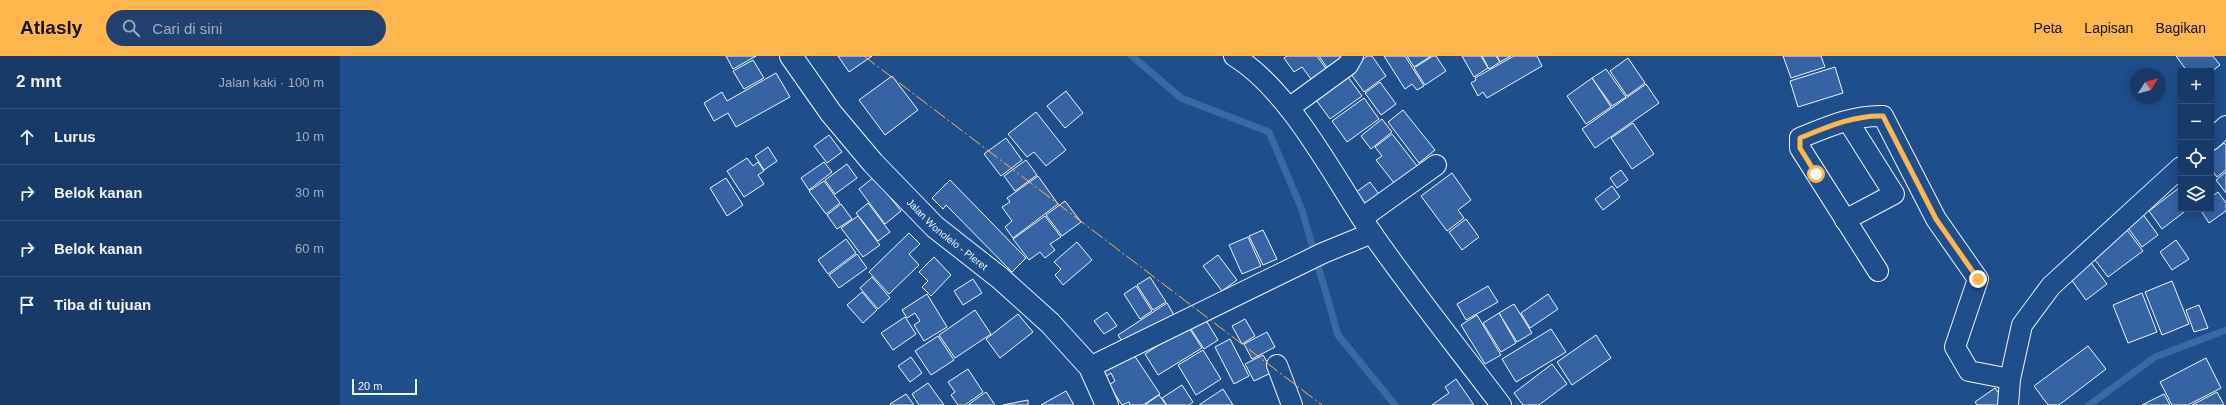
<!DOCTYPE html>
<html lang="id">
<meta charset="utf-8">
<style>
body{margin:0;font-family:Arial,sans-serif;background:#20416f;color:#f1f3f6}
.controls{position:absolute;right:12px;top:12px;display:grid;overflow:hidden;border-radius:0px;box-shadow:0 2px 10px #0003}
.controls button{width:36px;height:36px;display:grid;place-items:center;padding:0;border:0;border-bottom:1px solid #36547d;background:#173a69;color:#f1f3f6;font:20px sans-serif}
.compass{position:absolute;left:1790px;top:12px;width:36px;height:36px;border-radius:50%;background:#173a69;box-shadow:0 2px 10px #0003;rotate:53deg}
.scale{position:absolute;left:12px;bottom:10px;width:65px;box-sizing:border-box;padding-left:4px;border:2px solid #f2f6ff;border-top:0;font-size:11px;line-height:14px;white-space:nowrap;color:#f2f6ff;-webkit-text-stroke:3px #1f4e8c;paint-order:stroke}
.stop{position:absolute;width:12px;height:12px;margin:-9px;border:3px solid #ffb74d;border-radius:50%;background:#fff}
.stop.end{background:#ffb74d;border-color:#fff;box-shadow:0 1px 4px #0008}
.list{margin:0;padding:0;list-style:none}
h2{display:flex;justify-content:space-between;align-items:center;height:52px;margin:0;padding:0 16px;font-size:17px}
h2 small{font-size:13px;font-weight:400;color:#9eadc0}
.list li{display:grid;grid-template-columns:26px 1fr auto;gap:12px;align-items:center;box-sizing:border-box;height:56px;padding:0 16px;border-top:1px solid #36547d}
.list b{display:block;font-size:15px;white-space:nowrap}
.list em{font-size:13px;font-style:normal;color:#9eadc0}
.icon{flex:none;width:22px;height:22px;fill:none;stroke:currentColor;stroke-width:2;stroke-linecap:round;stroke-linejoin:round}
.map{position:relative;flex:none;width:1886px;height:349px;overflow:hidden}
header{display:flex;align-items:center;gap:24px;box-sizing:border-box;height:56px;padding:0 20px;background:#ffb74d;color:#111}
header strong{font-size:19px}
nav{display:flex;gap:22px;margin-inline-start:auto;font-size:14px}
.search{width:280px;height:36px;background:#20416f;display:flex;align-items:center;gap:10px;box-sizing:border-box;padding:0 14px;border-radius:22px;color:#9eadc0;font-size:15px}
main{display:flex}
aside{flex:1;background:#173a69}
.map>svg:first-child{display:block}
</style>
<header>
<strong>Atlasly</strong>
<div class="search"><svg class="icon" aria-label="search" viewBox="0 0 24 24"><circle cx="10" cy="10" r="6"/><path d="M15 15l6 6"/></svg>Cari di sini</div>
<nav><a>Peta</a><a>Lapisan</a><a>Bagikan</a></nav>
</header>
<main>
<aside>
<h2>2 mnt<small>Jalan kaki · 100 m</small></h2>
<ul class="list">
<li><svg class="icon" aria-label="ahead" viewBox="0 0 24 24"><path d="M12 20V5M6 11l6-6 6 6"/></svg><div><b>Lurus</b></div><em>10 m</em></li>
<li><svg class="icon" aria-label="right" viewBox="0 0 24 24"><path d="M7 20v-9h11M14 6l5 5-5 5"/></svg><div><b>Belok kanan</b></div><em>30 m</em></li>
<li><svg class="icon" aria-label="right" viewBox="0 0 24 24"><path d="M7 20v-9h11M14 6l5 5-5 5"/></svg><div><b>Belok kanan</b></div><em>60 m</em></li>
<li><svg class="icon" aria-label="arrive" viewBox="0 0 24 24"><path d="M6 21V4h12l-3 4 3 4H6"/></svg><div><b>Tiba di tujuan</b></div></li>
</ul>
</aside>
<div class="map">
<svg width="1886" height="349" viewBox="0 0 1886 349">
<rect width="100%" height="100%" fill="#1f4e8c"/>
<g fill="none" stroke-linecap="round" stroke-linejoin="round">
<g stroke="#3b69a3" stroke-width="7">
<polyline points="792,0 841,42 929,76 962,154 998,279 1055,349"/>
<polyline points="1749,349 1815,301 1886,274"/>
</g>
</g>
<g fill="#3563a3" stroke="#f2f6ff">
<polygon points="386,0 416,0 393,13"/>
<polygon points="498,0 532,0 509,16"/>
<polygon points="947,0 977,0 989,17 974,27 962,11 954,16 944,2"/>
<polygon points="979,0 1004,0 990,16"/>
<polygon points="1027,0 1032,0 1046,20 1024,36 1008,14"/>
<polygon points="1044,0 1065,0 1084,30 1077,34 1072,28 1065,33"/>
<polygon points="1067,0 1091,0 1074,11"/>
<polygon points="1093,0 1096,0 1106,15 1085,29 1074,12"/>
<polygon points="1122,0 1141,0 1148,12 1134,21"/>
<polygon points="1142,0 1156,0 1160,6 1149,13"/>
<polygon points="1157,0 1171,0 1160,6"/>
<polygon points="1174,0 1197,0 1202,10 1147,42 1143,36 1138,40 1131,27 1136,24 1135,22"/>
<polygon points="1443,0 1481,0 1485,11 1451,22"/>
<polygon points="1836,0 1873,0 1880,9 1871,16 1847,15"/>
<polygon points="1288,2 1305,27 1287,40 1270,15"/>
<polygon points="413,4 424,22 404,33 393,15"/>
<polygon points="1495,11 1503,37 1458,51 1450,25"/>
<polygon points="1266,13 1286,41 1272,50 1252,22"/>
<polygon points="436,17 450,41 396,71 388,57 374,65 364,47 382,36 387,45"/>
<polygon points="552,20 578,54 545,79 519,44"/>
<polygon points="1008,21 1022,40 990,63 976,44"/>
<polygon points="1252,22 1271,51 1246,68 1227,40"/>
<polygon points="1040,26 1056,48 1041,59 1025,37"/>
<polygon points="1306,28 1319,47 1255,92 1242,73"/>
<polygon points="726,35 743,57 725,72 707,50"/>
<polygon points="1024,42 1039,63 1007,86 992,65"/>
<polygon points="1063,54 1095,94 1079,107 1048,66"/>
<polygon points="696,56 726,94 706,110 694,96 687,101 668,78"/>
<polygon points="1042,63 1052,76 1031,93 1021,80"/>
<polygon points="1293,67 1314,98 1292,113 1271,82"/>
<polygon points="1052,78 1081,115 1058,132 1036,104 1042,100 1035,91"/>
<polygon points="489,79 502,96 487,107 474,90"/>
<polygon points="666,82 682,104 661,120 644,98"/>
<polygon points="1884,87 1886,89 1886,114 1877,121 1871,113 1871,97"/>
<polygon points="428,91 437,105 424,114 415,100"/>
<polygon points="407,102 413,110 418,106 424,115 418,119 424,128 404,141 387,115"/>
<polygon points="686,104 697,119 675,135 664,120"/>
<polygon points="484,106 492,116 469,134 461,122"/>
<polygon points="507,108 517,122 495,138 485,124"/>
<polygon points="1281,114 1288,124 1277,132 1270,122"/>
<polygon points="1886,116 1886,137 1876,124"/>
<polygon points="1112,117 1131,144 1118,154 1124,162 1107,175 1081,140"/>
<polygon points="698,120 718,148 673,182 665,171 672,165 662,151 670,146 667,142"/>
<polygon points="534,121 561,155 545,168 519,133"/>
<polygon points="386,122 403,149 387,160 370,132"/>
<polygon points="610,124 686,202 672,216 606,149 603,153 592,142"/>
<polygon points="484,125 500,147 486,158 469,135"/>
<polygon points="1030,126 1044,145 1025,158 1012,139"/>
<polygon points="1272,130 1280,141 1263,154 1255,143"/>
<polygon points="1839,132 1841,153 1848,153 1822,173 1809,155"/>
<polygon points="1878,136 1886,147 1886,155 1869,167 1860,153 1871,153 1871,141"/>
<polygon points="725,145 741,166 722,180 706,159"/>
<polygon points="528,147 550,176 538,185 516,157"/>
<polygon points="501,148 512,163 497,173 487,159"/>
<polygon points="1802,157 1818,179 1802,191 1786,169"/>
<polygon points="518,160 540,189 523,201 501,172"/>
<polygon points="705,160 721,181 710,188 715,194 705,202 700,196 689,204 673,183"/>
<polygon points="1126,163 1139,181 1122,194 1109,176"/>
<polygon points="923,174 937,203 923,209 909,180"/>
<polygon points="1787,174 1803,195 1768,221 1752,200"/>
<polygon points="569,177 580,188 569,198 579,209 549,238 529,216"/>
<polygon points="908,181 921,210 902,218 889,189"/>
<polygon points="506,183 516,197 488,218 478,204"/>
<polygon points="1836,184 1849,203 1832,214 1820,196"/>
<polygon points="737,186 752,204 723,229 715,219 721,213 714,206"/>
<polygon points="517,198 527,212 499,232 489,219"/>
<polygon points="878,199 897,224 882,235 863,210"/>
<polygon points="594,201 611,219 591,240 582,231 588,225 579,216"/>
<polygon points="1749,204 1767,228 1746,244 1728,219"/>
<polygon points="532,221 550,242 538,253 520,232"/>
<polygon points="810,221 826,246 813,254 797,229"/>
<polygon points="633,223 642,237 623,249 614,235"/>
<polygon points="1832,225 1849,268 1822,279 1805,236"/>
<polygon points="796,230 812,255 800,263 784,238"/>
<polygon points="1148,230 1158,246 1126,264 1117,248"/>
<polygon points="522,236 537,254 523,267 507,249"/>
<polygon points="1802,237 1817,276 1788,287 1773,249"/>
<polygon points="587,238 607,271 584,285 574,269 580,265 575,257 567,262 562,254"/>
<polygon points="1208,238 1218,253 1190,272 1181,257"/>
<polygon points="827,247 834,259 785,290 778,279"/>
<polygon points="1174,248 1192,277 1177,286 1159,257"/>
<polygon points="1859,249 1868,272 1854,276 1846,254"/>
<polygon points="635,254 651,278 615,302 599,279"/>
<polygon points="767,256 777,270 764,278 754,265"/>
<polygon points="1159,257 1176,287 1161,296 1143,267"/>
<polygon points="678,258 693,276 660,302 646,283"/>
<polygon points="1137,259 1161,299 1145,308 1121,269"/>
<polygon points="565,261 576,278 553,294 541,277"/>
<polygon points="864,261 878,284 864,293 849,270"/>
<polygon points="905,263 915,280 902,288 892,270"/>
<polygon points="848,270 862,292 818,319 805,298"/>
<polygon points="1211,273 1226,296 1176,326 1162,303"/>
<polygon points="927,276 935,291 912,303 904,288"/>
<polygon points="1256,279 1271,302 1232,329 1217,306"/>
<polygon points="598,280 614,304 591,319 575,295"/>
<polygon points="890,283 909,320 894,328 875,291"/>
<polygon points="1748,290 1766,313 1719,349 1708,349 1694,330"/>
<polygon points="790,293 820,338 803,349 790,349 789,346 782,349 769,329 775,325 771,317 765,321 760,312"/>
<polygon points="863,294 881,323 856,339 838,309"/>
<polygon points="923,299 933,316 914,325 905,308"/>
<polygon points="571,301 582,317 570,326 558,310"/>
<polygon points="1866,302 1881,332 1848,349 1832,349 1820,326"/>
<polygon points="1212,308 1227,328 1199,349 1183,349 1174,337"/>
<polygon points="628,313 643,336 625,349 618,349 611,339 615,336 608,326"/>
<polygon points="1116,323 1134,349 1092,349 1109,337 1105,331"/>
<polygon points="588,327 604,349 579,349 572,338"/>
<polygon points="842,329 853,346 849,349 827,349 822,342"/>
<polygon points="1655,332 1664,345 1658,349 1637,349 1635,346"/>
<polygon points="883,333 893,349 859,349"/>
<polygon points="726,335 734,349 701,349"/>
<polygon points="646,336 655,349 628,349"/>
<polygon points="1877,336 1884,349 1852,349"/>
<polygon points="566,338 574,349 551,349 550,348"/>
<polygon points="1824,338 1830,349 1802,349"/>
<polygon points="819,339 826,349 805,349"/>
<polygon points="688,344 688,349 663,349"/>
</g>
<g fill="none" stroke-linecap="round" stroke-linejoin="round">
<g stroke="#f2f6ff" stroke-width="22">
<g id="street">
<path d="M894,0C951,35 994,122 1031,176C1072,235 1118,292 1161,349"/>
<polyline points="949,52 1008,9 1013,0"/>
<polyline points="1871,84 1886,70"/>
<polyline points="1022,162 1096,109"/>
<polyline points="1505,164 1554,138 1508,65"/>
<path d="M1538,215L1460,92V82C1487,71 1514,59 1543,60L1596,163L1638,223L1615,291L1629,315L1670,323"/>
<polyline points="937,309 952,349"/>
<polyline points="750,311 983,197 1032,177"/>
<polyline points="1668,349 1670,323 1682,269 1711,230 1841,111"/>
</g>
</g>
<g stroke="#f2f6ff" stroke-width="24">
<g id="secondary">
<path id="s1" d="M451,0L491,57L533,107L595,171L660,222L710,267L750,311L767,349"/>
</g>
</g>
<use href="#street" stroke="#1f4e8c" stroke-width="20"/>
<use href="#secondary" stroke="#1f4e8c" stroke-width="22"/>
<polyline stroke="#ffb74d" stroke-width="1" stroke-dasharray="14 3 2 3" stroke-linecap="butt" points="524,0 982,349"/>
</g>
<g fill="none" stroke-linecap="round" stroke-linejoin="round">
<path stroke="#ffb74d" stroke-width="5" d="M1476,118L1460,92V82C1487,71 1514,59 1543,60L1596,163L1638,223"/>
</g>
<g text-anchor="middle" stroke-width="3" stroke-linejoin="round" paint-order="stroke">
<g font-size="10" fill="#f2f6ff" stroke="#1f4e8c">
<text dy="4" stroke="none"><textPath href="#s1" startOffset="238">Jalan Wonolelo - Pleret</textPath></text>
</g>
</g>
</svg>
<div class="controls">
<button>+</button>
<button>−</button>
<button><svg class="icon" aria-label="locate" viewBox="0 0 24 24"><circle cx="12" cy="12" r="6"/><path d="M12 2v4M12 18v4M2 12h4M18 12h4"/></svg></button>
<button><svg class="icon" aria-label="layers" viewBox="0 0 24 24"><path d="M12 4l9 5-9 5-9-5zM3 14l9 5 9-5"/></svg></button>
</div>
<svg class="compass" viewBox="-18 -18 36 36"><path d="M0-13l5 13h-10z" fill="#e53935"/><path d="M0 13l5-13h-10z" fill="#9eadc0"/></svg>
<div class="scale">20 m</div>
<div class="stop" style="left:1476px;top:118px"></div>
<div class="stop end" style="left:1638px;top:223px"></div>
</div>
</main>
